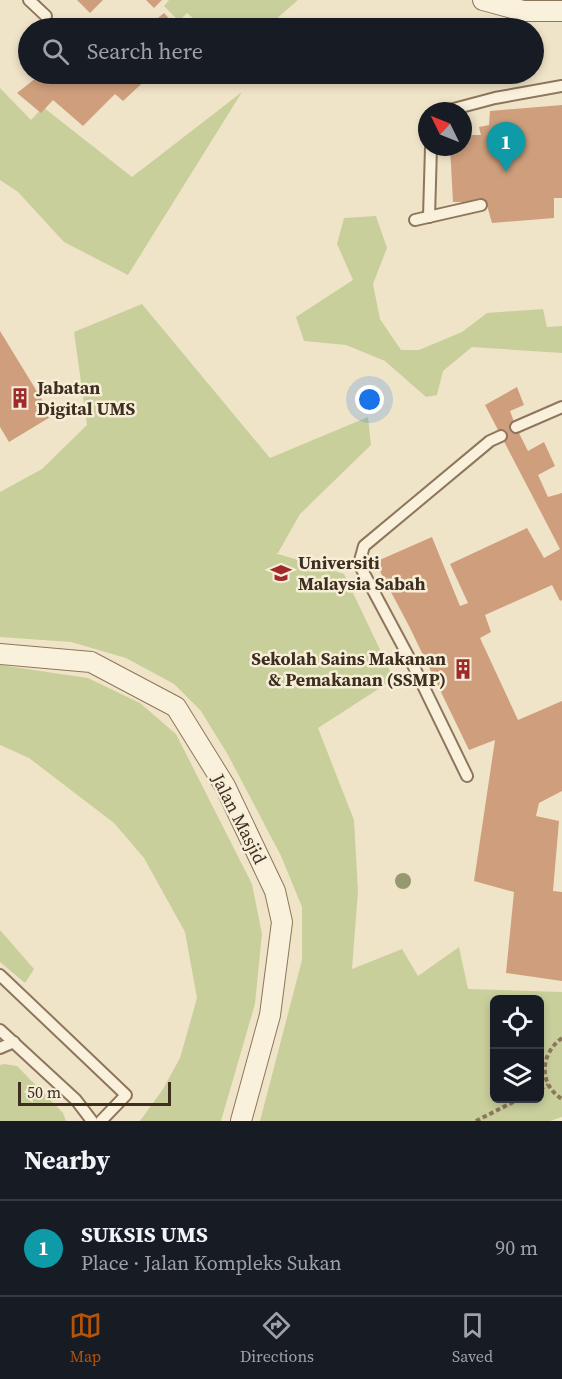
<!DOCTYPE html>
<meta charset="utf-8">
<style>
body{margin:0;font-family:"Source Serif 4",serif;background:#242831;color:#f1f3f6}
.controls{position:absolute;right:18px;bottom:18px;display:grid;overflow:hidden;border-radius:9px;box-shadow:0 3px 9px #0003}
.controls button{width:54px;height:54px;display:grid;place-items:center;padding:0;border:0;border-bottom:2px solid #363941;background:#171b24;color:#f1f3f6;font:30px sans-serif}
.compass{position:absolute;left:418px;top:102px;width:54px;height:54px;border-radius:50%;background:#171b24;box-shadow:0 3px 9px #0003;rotate:313deg}
.scale{position:absolute;left:18px;bottom:15px;width:153px;box-sizing:border-box;padding-left:6px;border:3px solid #3d2e20;border-top:0;font-size:16px;line-height:21px;white-space:nowrap;color:#3d2e20;-webkit-text-stroke:4px #f7eed8;paint-order:stroke}
.you{position:absolute;left:370px;top:400px;width:21px;height:21px;margin:-15px;border:4px solid #fff;border-radius:50%;background:#1a73e8;box-shadow:0 0 0 9px #1a73e833}
.badge{display:grid;place-items:center;width:39px;height:39px;border-radius:50%;background:#b45309;color:#fff;font-size:20px;font-weight:700}
.pin{position:absolute;translate:-50% -50px;filter:drop-shadow(0 2px 3px #0008)}
.pin::after{content:'';position:absolute;top:32px;width:21px;height:18px;background:inherit;clip-path:polygon(0 0,100% 0,50% 100%)}
.list{margin:0;padding:0;list-style:none}
h2{display:flex;justify-content:space-between;align-items:center;height:78px;margin:0;padding:0 24px;font-size:26px}
h2 small{font-size:20px;font-weight:400;color:#9ea1a6}
.list li{display:grid;grid-template-columns:39px 1fr auto;gap:18px;align-items:center;box-sizing:border-box;height:96px;padding:0 24px;border-top:2px solid #363941}
.list b{display:block;font-size:22px;white-space:nowrap}
.list p{margin:0;font-size:20px;white-space:nowrap;color:#9ea1a6}
.list em{font-size:20px;font-style:normal;color:#9ea1a6}
.icon{flex:none;width:33px;height:33px;fill:none;stroke:currentColor;stroke-width:2;stroke-linecap:round;stroke-linejoin:round}
.map{position:relative;flex:none;width:562px;height:1121px;overflow:hidden}
.search{position:absolute;background:#171b24;box-shadow:0 3px 9px #0003;left:18px;right:18px;top:18px;height:66px;display:flex;align-items:center;gap:15px;box-sizing:border-box;padding:0 21px;border-radius:33px;color:#9ea1a6;font-size:22px}
.sheet{height:174px;background:#171b24}
nav{display:flex;justify-content:space-around;align-items:center;box-sizing:border-box;height:84px;border-top:2px solid #363941;background:#171b24;font-size:16px;color:#9ea1a6}
nav a{display:grid;justify-items:center;gap:3px}
nav .on{color:#b45309}
.map>svg:first-child{display:block}
</style>
<div class="map">
<svg width="562" height="1121" viewBox="0 0 562 1121">
<rect width="100%" height="100%" fill="#f0e4c8"/>
<g fill="#c9cf9b" fill-rule="evenodd">
<polygon points="169,0 298,0 266,28 205,28 187,13 179,21 164,6"/>
<polygon points="0,88 31,120 43,107 132,177 242,92 128,275 64,242 18,192 0,180"/>
<polygon points="376,216 387,248 373,284 380,319 401,350 419,350 462,332 487,313 543,309 547,327 562,326 562,353 472,347 443,371 437,395 426,397 385,361 346,345 304,341 296,317 353,280 337,244 344,218"/>
<path d="M142,304L270,458L368,417L371,445L300,514L278,553H275L344,574L394,679L318,728L354,820L358,891L352,969L402,949L418,976L459,947L468,989L562,992V1117L550,1121H260L302,960V907L281,856L228,755L201,711L174,684L126,658L71,642L0,637V492L42,469L87,425L74,332ZM494,1000H540V1098H494Z"/>
<polygon points="0,665 88,678 140,703 176,734 252,884 262,934 255,1004 221,1121 140,1121 163,1089 180,1058 197,998 185,932 144,858 114,823 29,758 0,745"/>
<polygon points="0,930 34,969 25,983 0,962"/>
<polygon points="4,1064 17,1066 63,1113 66,1121 0,1121 0,1065"/>
</g>
<g fill="#cf9f7d">
<polygon points="77,0 103,0 90,13"/>
<polygon points="146,0 162,0 154,8"/>
<polygon points="164,13 177,27 146,28"/>
<polygon points="41,74 152,74 123,101 115,94 83,126 53,100 41,113 17,93"/>
<polygon points="562,105 562,198 554,198 554,218 492,223 486,202 453,202 450,147 463,147 463,135 481,135 479,127 489,125 490,111"/>
<polygon points="0,331 52,416 9,442 0,427"/>
<polygon points="517,387 524,405 510,411 516,427 528,451 544,442 555,466 538,475 548,497 562,493 562,600 560,601 552,585 485,615 491,632 480,638 518,720 562,701 562,791 539,803 536,816 559,821 553,891 562,892 562,981 506,973 514,892 474,881 495,740 469,750 409,626 375,562 432,537 460,606 468,603 450,564 527,528 544,558 560,549 485,405"/>
</g>
<g fill="none" stroke-linecap="round" stroke-linejoin="round">
<g stroke="#8d765c" stroke-width="14">
<g id="lane">
<polyline points="29,0 46,16"/>
<polyline points="446,111 495,98 562,86"/>
<polyline points="429,217 431,147"/>
<polyline points="415,220 481,205"/>
<polyline points="516,427 562,407"/>
<polyline points="467,776 414,667 359,564 364,546 490,441 501,436"/>
<polyline points="0,975 126,1095 101,1121"/>
<polyline points="0,1030 76,1100 92,1121"/>
<polyline points="0,1048 14,1042"/>
</g>
</g>
<g stroke="#8d765c" stroke-width="22">
<g id="street">
<polyline points="483,0 523,11 562,11"/>
<polyline points="0,654 91,662 176,707 225,786 275,891 282,922 270,1015 241,1121"/>
</g>
</g>
<g stroke="#8d765c" stroke-width="4" stroke-dasharray="4.5 3" stroke-linecap="butt">
<path d="M562,1038C540,1054 538,1084 562,1099"/>
<polyline points="540,1089 548,1085"/>
<polyline points="476,1121 521,1098"/>
</g>
<use href="#lane" stroke="#faf1dc" stroke-width="10"/>
<use href="#street" stroke="#faf1dc" stroke-width="20"/>
</g>
<circle fill="#96986f" cx="403" cy="881" r="8"/>
<defs>
<g id="building-bare" transform="scale(1.62)"><path d="M-4-6H4V6H1V3H-1V6H-4ZM-2.5-4.3h1.7v1.8h-1.7ZM.8-4.3h1.7v1.8H.8ZM-2.5-1h1.7V.8h-1.7ZM.8-1h1.7V.8H.8Z" fill="#9e2a2b" stroke="#f7eed8" stroke-width="2.5" paint-order="stroke"/></g>
<g id="university-bare" transform="scale(1.62)"><path d="M0-5L7-2L0 1L-7-2ZM-4 1L0 2.5L4 1V4Q0 6-4 4Z" fill="#9e2a2b" stroke="#f7eed8" stroke-width="2.5" paint-order="stroke"/></g>
</defs>
<g fill-rule="evenodd">
<use href="#building-bare" x="20" y="398"/>
<use href="#university-bare" x="281" y="573"/>
<use href="#building-bare" x="463" y="669"/>
</g>
<g text-anchor="middle" stroke-width="5" stroke-linejoin="round" paint-order="stroke">
<g font-size="18" font-weight="bold" fill="#3d2e20" stroke="#f7eed8" text-anchor="start">
<text x="37" y="394">Jabatan<tspan x="37" dy="21">Digital UMS</tspan></text>
<text x="298" y="569">Universiti<tspan x="298" dy="21">Malaysia Sabah</tspan></text>
<text x="446" y="665" text-anchor="end">Sekolah Sains Makanan<tspan x="446" dy="21">&amp; Pemakanan (SSMP)</tspan></text>
</g>
<g font-size="18" fill="#3d2e20" stroke="#f7eed8">
<text transform="translate(239 819) rotate(63)" y="6">Jalan Masjid</text>
</g>
</g>
</svg>
<div class="controls">
<button><svg class="icon" aria-label="locate" viewBox="0 0 24 24"><circle cx="12" cy="12" r="6"/><path d="M12 2v4M12 18v4M2 12h4M18 12h4"/></svg></button>
<button><svg class="icon" aria-label="layers" viewBox="0 0 24 24"><path d="M12 4l9 5-9 5-9-5zM3 14l9 5 9-5"/></svg></button>
</div>
<svg class="compass" viewBox="-18 -18 36 36"><path d="M0-13l5 13h-10z" fill="#e53935"/><path d="M0 13l5-13h-10z" fill="#9ea1a6"/></svg>
<div class="scale">50 m</div>
<div class="you"></div>
<div class="pin badge" style="left:506px;top:172px;background:#0f9aa8">1</div>
<div class="search"><svg class="icon" aria-label="search" viewBox="0 0 24 24"><circle cx="10" cy="10" r="6"/><path d="M15 15l6 6"/></svg>Search here</div>
</div>
<section class="sheet">
<h2>Nearby<small></small></h2>
<ul class="list">
<li><span class="badge" style="background:#0f9aa8">1</span><div><b>SUKSIS UMS</b><p>Place · Jalan Kompleks Sukan</p></div><em>90 m</em></li>
</ul>
</section>
<nav>
<a class="on"><svg class="icon" aria-label="map" viewBox="0 0 24 24"><path d="M3 6l6-2 6 2 6-2v14l-6 2-6-2-6 2zM9 4v14M15 6v14"/></svg>Map</a>
<a><svg class="icon" aria-label="directions" viewBox="0 0 24 24"><path d="M12 3l9 9-9 9-9-9zM9 14v-3h6M13 9l2 2-2 2"/></svg>Directions</a>
<a><svg class="icon" aria-label="saved" viewBox="0 0 24 24"><path d="M7 4h10v16l-5-4-5 4z"/></svg>Saved</a>
</nav>
